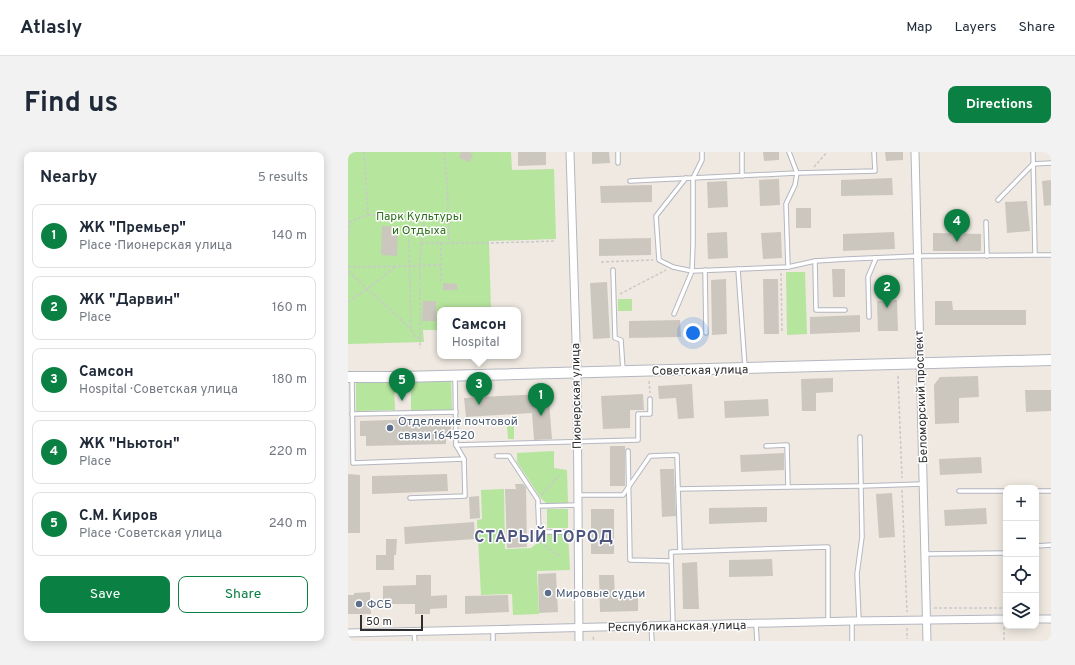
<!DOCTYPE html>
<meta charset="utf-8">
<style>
body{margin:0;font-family:Overpass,sans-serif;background:#f2f2f3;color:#1f2937}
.controls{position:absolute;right:12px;bottom:12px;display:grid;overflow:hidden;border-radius:8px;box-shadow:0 2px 10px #0003}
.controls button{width:36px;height:36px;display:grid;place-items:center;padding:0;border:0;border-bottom:1px solid #e0e1e3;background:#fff;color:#1f2937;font:20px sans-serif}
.scale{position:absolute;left:12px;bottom:10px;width:63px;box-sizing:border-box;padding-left:4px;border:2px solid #2e2e2e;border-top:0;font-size:11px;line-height:14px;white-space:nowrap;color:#2e2e2e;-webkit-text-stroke:3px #fff;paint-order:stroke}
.you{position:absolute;left:345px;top:181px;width:14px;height:14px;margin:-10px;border:3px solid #fff;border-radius:50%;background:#1a73e8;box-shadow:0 0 0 6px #1a73e833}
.badge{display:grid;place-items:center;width:26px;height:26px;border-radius:50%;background:#0b8043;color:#fff;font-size:13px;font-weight:700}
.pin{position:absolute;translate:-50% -33px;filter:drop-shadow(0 1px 2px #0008)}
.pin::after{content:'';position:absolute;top:21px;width:14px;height:12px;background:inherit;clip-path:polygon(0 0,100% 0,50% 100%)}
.popup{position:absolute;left:89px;top:155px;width:84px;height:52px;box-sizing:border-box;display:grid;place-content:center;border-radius:8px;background:#fff;filter:drop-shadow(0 1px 3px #0005);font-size:13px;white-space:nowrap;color:#747a83}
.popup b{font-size:15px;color:#1f2937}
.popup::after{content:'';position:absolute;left:50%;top:100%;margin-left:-8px;border:8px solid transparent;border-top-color:#fff}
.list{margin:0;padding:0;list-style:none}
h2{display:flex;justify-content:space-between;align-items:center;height:52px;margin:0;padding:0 16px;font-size:17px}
h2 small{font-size:13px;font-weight:400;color:#747a83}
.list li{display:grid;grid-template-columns:26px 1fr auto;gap:12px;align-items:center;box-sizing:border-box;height:64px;margin:0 8px 8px;padding:0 8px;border:1px solid #e0e1e3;border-radius:8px}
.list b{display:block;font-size:15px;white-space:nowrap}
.list p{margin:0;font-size:13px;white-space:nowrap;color:#747a83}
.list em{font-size:13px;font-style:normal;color:#747a83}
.actions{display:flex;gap:8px;padding:12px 16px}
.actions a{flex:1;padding:9px 0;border:1px solid #0b8043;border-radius:8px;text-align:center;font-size:14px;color:#0b8043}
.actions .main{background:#0b8043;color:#fff}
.icon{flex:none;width:22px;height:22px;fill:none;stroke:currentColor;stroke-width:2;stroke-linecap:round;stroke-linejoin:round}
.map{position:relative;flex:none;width:703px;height:489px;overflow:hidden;border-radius:8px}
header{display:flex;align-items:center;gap:24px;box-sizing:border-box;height:56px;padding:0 20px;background:#fff;border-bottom:1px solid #e0e1e3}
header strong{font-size:19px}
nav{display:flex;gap:22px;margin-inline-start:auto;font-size:14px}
.intro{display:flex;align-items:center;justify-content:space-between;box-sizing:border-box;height:96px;padding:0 24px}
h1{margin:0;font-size:28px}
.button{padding:10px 18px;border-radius:8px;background:#0b8043;color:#fff;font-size:14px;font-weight:700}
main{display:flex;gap:24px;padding:0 24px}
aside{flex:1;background:#fff;border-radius:8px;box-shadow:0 2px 10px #0003}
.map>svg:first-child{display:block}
</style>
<header>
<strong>Atlasly</strong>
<nav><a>Map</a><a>Layers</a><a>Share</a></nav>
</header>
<div class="intro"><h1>Find us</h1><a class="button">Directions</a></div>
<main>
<aside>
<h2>Nearby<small>5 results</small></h2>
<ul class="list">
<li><span class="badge">1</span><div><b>ЖК &quot;Премьер&quot;</b><p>Place · Пионерская улица</p></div><em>140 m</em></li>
<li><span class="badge">2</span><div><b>ЖК &quot;Дарвин&quot;</b><p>Place</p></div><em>160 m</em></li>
<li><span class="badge">3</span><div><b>Самсон</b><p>Hospital · Советская улица</p></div><em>180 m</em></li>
<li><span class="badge">4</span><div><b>ЖК &quot;Ньютон&quot;</b><p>Place</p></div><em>220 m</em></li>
<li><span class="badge">5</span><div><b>С.М. Киров</b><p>Place · Советская улица</p></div><em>240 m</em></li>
</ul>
<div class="actions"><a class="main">Save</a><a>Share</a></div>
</aside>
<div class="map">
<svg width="703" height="489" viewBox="0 0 703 489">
<rect width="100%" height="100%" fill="#efe9e1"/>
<g fill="#b6e59e">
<polygon points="0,0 163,0 164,18 206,17 208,87 141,89 143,158 92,158 92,178 75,178 76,190 0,192"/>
<polygon points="438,120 457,120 459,182 439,183"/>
<rect x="270" y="147" width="14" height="12"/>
<polygon points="103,227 104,258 63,259 63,228"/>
<polygon points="46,228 47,258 8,259 8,229"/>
<polygon points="159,274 166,274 166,287 160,287"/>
<polygon points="206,299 206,316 219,318 220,351 199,352 192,345 169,310 169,301"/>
<polygon points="156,337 157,397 183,396 200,382 220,381 222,418 189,419 191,462 165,463 164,442 133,443 129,368 134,367 133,338"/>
<rect x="199" y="357" width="21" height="19"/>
</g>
<g fill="#cbc7bf">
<polygon points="113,0 120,0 125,2 122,10 111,6"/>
<polygon points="170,0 198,0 198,13 170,14"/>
<polygon points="244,0 261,0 262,11 244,12"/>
<polygon points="415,0 431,0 431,8 416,9"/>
<polygon points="537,0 555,0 555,8 538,9"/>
<polygon points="544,26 545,43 493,44 493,28"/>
<polygon points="431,27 432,53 412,54 411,28"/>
<polygon points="703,28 703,53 696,54 694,29"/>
<polygon points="379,29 380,55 360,56 359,30"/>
<polygon points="304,33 304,50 253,51 252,34"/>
<polygon points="679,49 682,79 659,81 657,50"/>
<rect x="448" y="56" width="15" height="20"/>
<polygon points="34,74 50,75 49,104 33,103"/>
<polygon points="379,80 380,106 360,107 359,81"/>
<polygon points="433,80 434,106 415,107 413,81"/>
<polygon points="546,80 547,97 495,99 495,82"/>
<polygon points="585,81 633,82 633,99 585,99"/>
<polygon points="303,86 303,103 251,104 251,87"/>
<polygon points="484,117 497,117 497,145 485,145"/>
<polygon points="378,127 379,182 364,183 363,128"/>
<polygon points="415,127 430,127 431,182 416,182"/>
<polygon points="259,130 262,186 245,187 242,131"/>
<polygon points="95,131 109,132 109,138 95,138"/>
<polygon points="549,148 550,179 530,179 529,149"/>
<polygon points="75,149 88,149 88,169 74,169"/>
<polygon points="587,149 604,149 605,158 678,158 678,173 587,173"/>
<polygon points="512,163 512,180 462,182 462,165"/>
<polygon points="332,168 333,185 281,186 281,169"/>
<polygon points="630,224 631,245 611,246 611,271 587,272 586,233 592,225"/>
<polygon points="485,226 485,240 468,241 468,259 454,259 453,227"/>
<polygon points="344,232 346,266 330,267 328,246 311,247 310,234"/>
<polygon points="677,238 703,238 703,259 678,260"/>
<polygon points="193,242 201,249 204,287 186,288 184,261 118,265 116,246"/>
<polygon points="295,242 296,258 282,258 282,276 255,277 253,244"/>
<polygon points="420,247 421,264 377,266 376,249"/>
<polygon points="103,266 103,283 98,283 98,292 18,294 18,284 12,284 12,269"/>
<rect x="262" y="294" width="15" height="40"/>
<polygon points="436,301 436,318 393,320 392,303"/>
<polygon points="633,305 634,321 592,323 591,307"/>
<polygon points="312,317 326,317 328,364 314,365"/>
<polygon points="0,322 12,323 12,381 0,381"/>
<polygon points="99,322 100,339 24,342 24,324"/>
<polygon points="167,332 175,332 178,335 179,395 159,396 157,337 168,337"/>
<polygon points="544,341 547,385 531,386 528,342"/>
<polygon points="131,344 132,366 122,367 121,345"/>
<polygon points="419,355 419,370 361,372 361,356"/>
<polygon points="638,356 639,372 597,374 596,358"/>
<rect x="243" y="357" width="23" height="45"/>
<polygon points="126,370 127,387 57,392 56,375"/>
<polygon points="38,387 49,387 48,403 46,403 46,418 28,418 28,403 38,403"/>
<polygon points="424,407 425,424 381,425 381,408"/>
<polygon points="349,410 351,457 335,457 334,411"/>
<polygon points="208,421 210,460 191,461 190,422"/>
<polygon points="68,423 83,423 83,444 99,443 99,456 82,457 82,462 67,462 67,452 35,452 35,434 68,433"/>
<polygon points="251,423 266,423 267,444 290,443 290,459 252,460"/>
<polygon points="22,440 23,462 0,462 0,443 6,443 6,441"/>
<polygon points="160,443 161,460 117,462 117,444"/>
</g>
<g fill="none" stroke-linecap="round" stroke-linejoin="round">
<g stroke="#b4b7c1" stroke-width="5.5">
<g id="lane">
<polyline points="270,0 270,11"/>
<polyline points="354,0 354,8 345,26 345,92 344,119 440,115 467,109 500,107 570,104 687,103 703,103"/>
<polyline points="394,0 394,24"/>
<polyline points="685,0 687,103"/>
<polyline points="282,29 449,21 527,19 526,0"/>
<polyline points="650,48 685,12 703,11"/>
<polyline points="638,70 639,104"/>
<polyline points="467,109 468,158 497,158"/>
<polyline points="440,115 438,52 447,33 449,21 441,0"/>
<polyline points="390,117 397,215"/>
<polyline points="265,118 267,186 273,188 275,218"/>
<polyline points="357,118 358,181"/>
<polyline points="326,162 344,119 325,115 311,108 308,64 338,26"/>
<polyline points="521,165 520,125 528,106"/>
<polyline points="4,226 5,311 116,307 108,293 107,225"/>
<polyline points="4,262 108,260"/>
<polyline points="108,293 290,288 290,262 302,262 302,247"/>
<polyline points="418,294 439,293 440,335 513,334 575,332"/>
<polyline points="280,299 282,408 323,409"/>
<polyline points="149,304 161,304 190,348 190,354"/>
<polyline points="330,337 440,335"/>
<polyline points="611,339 658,339"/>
<polyline points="688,339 703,339"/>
<polyline points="230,343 275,343 302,304 329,303 332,399"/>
<polyline points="62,346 117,344 116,307"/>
<polyline points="230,353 190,354 191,380 230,380"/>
<polyline points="688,394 703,393"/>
<polyline points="577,402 658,401"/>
<polyline points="511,468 509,422 514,385 512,285"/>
<polyline points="408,472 409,489"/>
<polyline points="325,473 323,400 480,395 480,469"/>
<polyline points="303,474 304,489"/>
<polyline points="145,478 145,489"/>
<polyline points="66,480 67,489"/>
<polyline points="504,489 504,469"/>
</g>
</g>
<g stroke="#b4b7c1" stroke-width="9">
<g id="street">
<polyline points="222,0 229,220 231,489"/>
<polyline points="567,0 579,489"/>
<polyline points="688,467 703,467"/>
<polyline points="0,481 504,469 658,467"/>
</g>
</g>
<g stroke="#b4b7c1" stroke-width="12">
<polyline id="secondary" points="0,225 53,225 703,208"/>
</g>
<g stroke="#c9c9c9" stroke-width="1.5" stroke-dasharray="3 2" stroke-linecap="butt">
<polyline points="16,0 20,63"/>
<polyline points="96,0 99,27 101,90"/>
<polyline points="466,15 479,0"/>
<polyline points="60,63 76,62 76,78 73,91 72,113 72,196"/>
<polyline points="0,69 2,78 0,86"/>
<polyline points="1,70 20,63 60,63 63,177 67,185 72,186"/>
<polyline points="76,78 101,76"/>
<polyline points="73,91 143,91 207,89"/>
<polyline points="93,91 93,129"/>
<polyline points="253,110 305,108"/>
<polyline points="0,115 62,114 93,113"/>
<polyline points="0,119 63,177"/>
<polyline points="433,121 434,181"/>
<polyline points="272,142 318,118"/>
<polyline points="0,150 19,137 47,115"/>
<polyline points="550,224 554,326"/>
<polyline points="301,229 302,241"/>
<polyline points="554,338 559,460"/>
<polyline points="194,343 211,323"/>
<polyline points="191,386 191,389 213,406"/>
<polyline points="586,456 658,456"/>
<polyline points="656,475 656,489"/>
<polyline points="559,476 559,487"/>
<polyline points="245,485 246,489"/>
</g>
<use href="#lane" stroke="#fff" stroke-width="3.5"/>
<use href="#street" stroke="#fff" stroke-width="7"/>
<use href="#secondary" stroke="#fff" stroke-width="10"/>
</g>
<g fill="#5c6f8a" stroke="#fff" stroke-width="1.5">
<circle cx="42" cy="276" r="4"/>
<circle cx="200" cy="441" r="4"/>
<circle cx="11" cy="452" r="4"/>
</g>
<g text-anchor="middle" stroke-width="3" stroke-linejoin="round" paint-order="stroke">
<g font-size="12" fill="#2c6e1b" stroke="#fff">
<text x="71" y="68">Парк Культуры<tspan x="71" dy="14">и Отдыха</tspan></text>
</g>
<g font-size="12" fill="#2e2e2e" stroke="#fff">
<text transform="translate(352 218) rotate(-1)" y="4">Советская улица</text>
<text transform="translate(228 244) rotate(-91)" y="4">Пионерская улица</text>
<text transform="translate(573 245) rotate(-92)" y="4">Беломорский проспект</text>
<text transform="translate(329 474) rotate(-1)" y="4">Республиканская улица</text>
</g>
<g font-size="12" fill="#4e5e75" stroke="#fff" text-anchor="start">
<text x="50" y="273">Отделение почтовой<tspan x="50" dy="14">связи 164520</tspan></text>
<text x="208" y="445">Мировые судьи</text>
<text x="19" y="456">ФСБ</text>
</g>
<g font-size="16" font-weight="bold" letter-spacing="1" fill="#4d5680" stroke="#fff">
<text x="196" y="390">СТАРЫЙ ГОРОД</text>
</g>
</g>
</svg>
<div class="controls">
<button>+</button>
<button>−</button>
<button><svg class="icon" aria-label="locate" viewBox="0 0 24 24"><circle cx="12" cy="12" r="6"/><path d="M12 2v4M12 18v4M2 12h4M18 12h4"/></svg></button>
<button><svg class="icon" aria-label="layers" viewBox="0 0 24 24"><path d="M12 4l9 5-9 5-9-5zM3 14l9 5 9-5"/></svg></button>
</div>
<div class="scale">50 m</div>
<div class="you"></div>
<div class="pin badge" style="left:193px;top:264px">1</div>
<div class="pin badge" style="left:539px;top:156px">2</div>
<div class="pin badge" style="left:131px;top:253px">3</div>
<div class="popup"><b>Самсон</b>Hospital</div>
<div class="pin badge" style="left:609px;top:90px">4</div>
<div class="pin badge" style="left:54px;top:249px">5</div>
</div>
</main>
